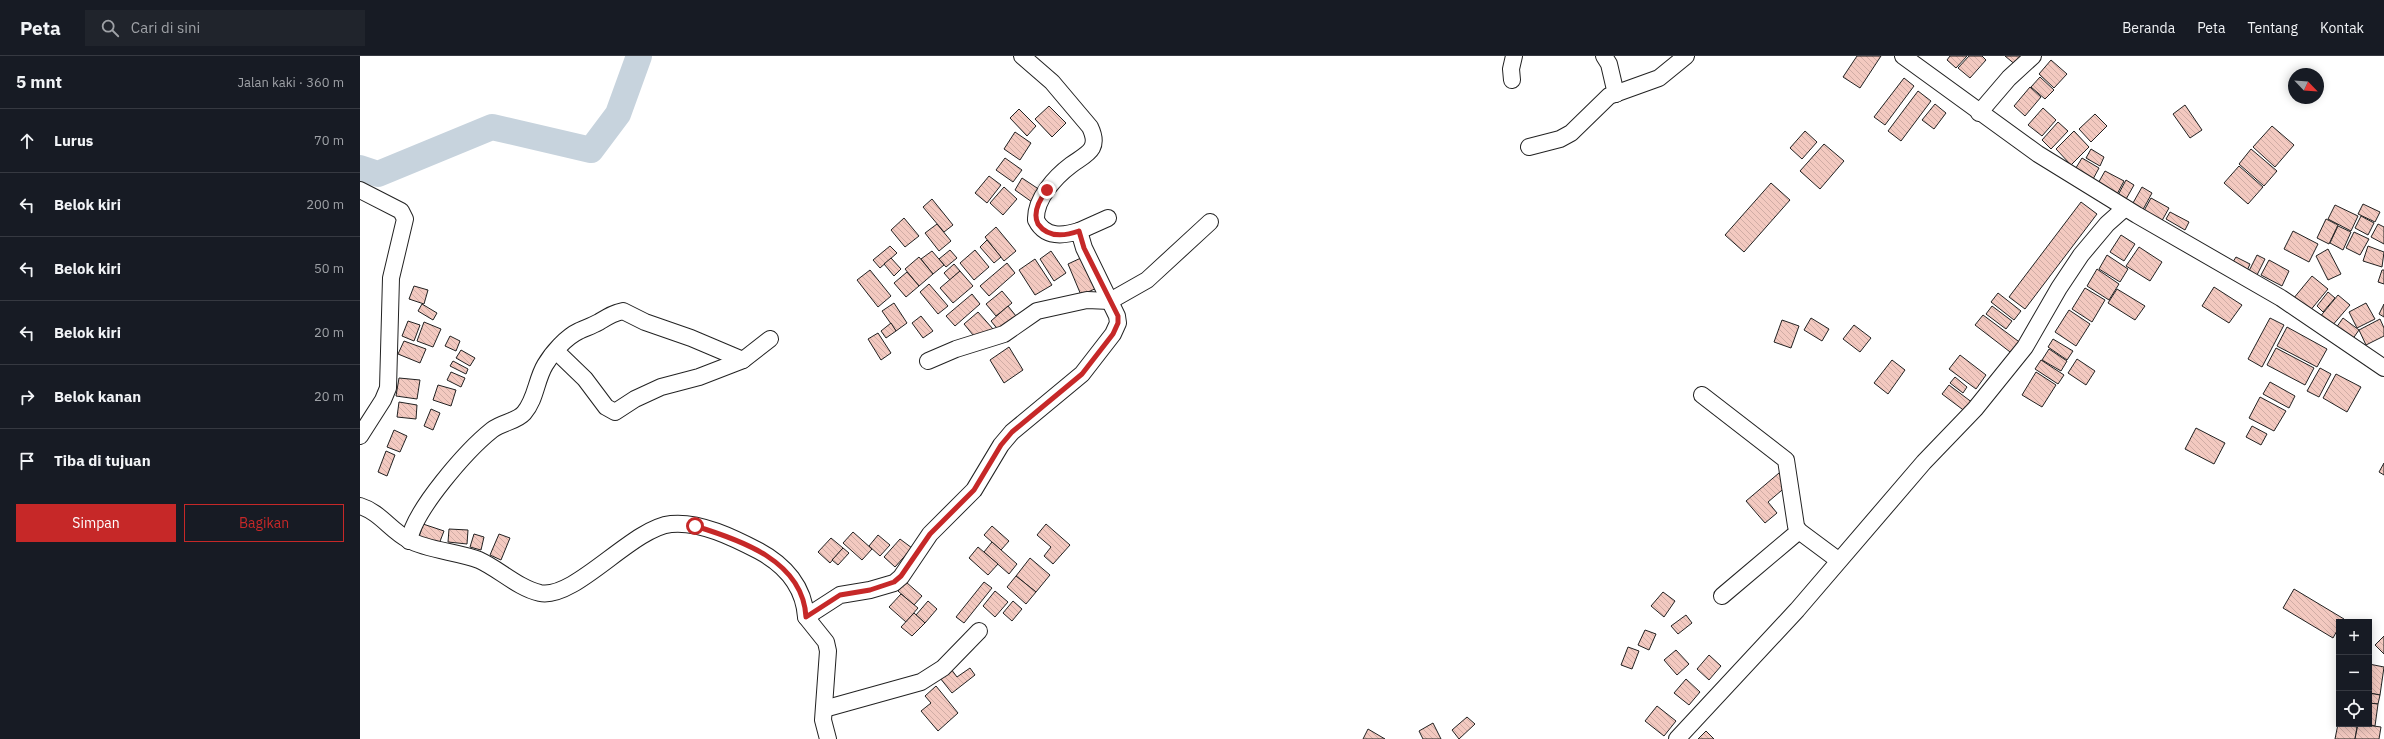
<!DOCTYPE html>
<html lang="id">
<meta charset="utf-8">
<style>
body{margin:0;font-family:"IBM Plex Sans",sans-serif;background:#20242c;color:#f1f3f6}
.controls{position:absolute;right:12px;bottom:12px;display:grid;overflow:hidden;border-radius:0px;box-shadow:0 2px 10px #0003}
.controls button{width:36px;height:36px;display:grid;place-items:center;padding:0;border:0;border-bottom:1px solid #363941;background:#171b24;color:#f1f3f6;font:20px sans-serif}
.compass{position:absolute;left:1928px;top:12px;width:36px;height:36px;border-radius:50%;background:#171b24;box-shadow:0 2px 10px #0003;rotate:115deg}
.stop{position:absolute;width:12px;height:12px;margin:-9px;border:3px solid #c62828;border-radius:50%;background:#fff}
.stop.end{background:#c62828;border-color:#fff;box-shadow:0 1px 4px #0008}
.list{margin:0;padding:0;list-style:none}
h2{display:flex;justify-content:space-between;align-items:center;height:52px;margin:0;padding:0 16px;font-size:17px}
h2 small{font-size:13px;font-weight:400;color:#9ea1a6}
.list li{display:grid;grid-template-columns:26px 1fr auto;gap:12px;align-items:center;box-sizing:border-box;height:64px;padding:0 16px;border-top:1px solid #363941}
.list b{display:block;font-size:15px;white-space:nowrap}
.list em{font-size:13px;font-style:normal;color:#9ea1a6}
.actions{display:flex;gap:8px;padding:12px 16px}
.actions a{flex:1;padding:9px 0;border:1px solid #c62828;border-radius:0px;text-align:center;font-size:14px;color:#c62828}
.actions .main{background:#c62828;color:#fff}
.icon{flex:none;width:22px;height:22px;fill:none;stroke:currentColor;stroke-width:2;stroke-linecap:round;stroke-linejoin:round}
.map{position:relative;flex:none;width:2024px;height:683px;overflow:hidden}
header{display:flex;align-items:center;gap:24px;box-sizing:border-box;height:56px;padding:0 20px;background:#171b24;border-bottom:1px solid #363941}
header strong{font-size:19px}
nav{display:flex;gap:22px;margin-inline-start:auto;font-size:14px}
.search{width:280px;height:36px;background:#20242c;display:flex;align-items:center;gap:10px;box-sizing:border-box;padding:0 14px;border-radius:0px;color:#9ea1a6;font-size:15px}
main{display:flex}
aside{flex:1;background:#171b24}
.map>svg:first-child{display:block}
</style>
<header>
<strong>Peta</strong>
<div class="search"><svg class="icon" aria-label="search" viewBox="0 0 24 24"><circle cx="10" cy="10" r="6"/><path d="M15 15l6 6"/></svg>Cari di sini</div>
<nav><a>Beranda</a><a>Peta</a><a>Tentang</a><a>Kontak</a></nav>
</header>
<main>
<aside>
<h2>5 mnt<small>Jalan kaki · 360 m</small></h2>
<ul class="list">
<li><svg class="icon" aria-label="ahead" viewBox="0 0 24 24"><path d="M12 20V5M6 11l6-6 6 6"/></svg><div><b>Lurus</b></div><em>70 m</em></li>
<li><svg class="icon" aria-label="left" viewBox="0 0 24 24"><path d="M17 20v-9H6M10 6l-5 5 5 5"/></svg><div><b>Belok kiri</b></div><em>200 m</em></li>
<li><svg class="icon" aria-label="left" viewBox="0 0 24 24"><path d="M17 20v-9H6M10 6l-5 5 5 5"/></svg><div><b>Belok kiri</b></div><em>50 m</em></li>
<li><svg class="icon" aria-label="left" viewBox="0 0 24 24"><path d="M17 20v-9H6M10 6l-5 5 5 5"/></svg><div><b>Belok kiri</b></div><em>20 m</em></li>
<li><svg class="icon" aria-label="right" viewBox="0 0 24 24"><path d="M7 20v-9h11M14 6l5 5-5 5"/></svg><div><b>Belok kanan</b></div><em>20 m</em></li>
<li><svg class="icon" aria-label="arrive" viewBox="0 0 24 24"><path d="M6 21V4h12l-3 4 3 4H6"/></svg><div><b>Tiba di tujuan</b></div></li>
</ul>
<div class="actions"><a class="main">Simpan</a><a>Bagikan</a></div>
</aside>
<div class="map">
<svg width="2024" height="683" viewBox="0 0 2024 683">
<defs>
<pattern id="building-back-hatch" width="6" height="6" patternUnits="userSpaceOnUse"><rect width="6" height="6" fill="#f3c9c0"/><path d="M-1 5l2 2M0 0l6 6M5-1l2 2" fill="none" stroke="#d0aca5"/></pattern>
</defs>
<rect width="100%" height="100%" fill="#fff"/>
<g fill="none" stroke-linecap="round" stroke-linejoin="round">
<polyline stroke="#c7d3dd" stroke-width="26" points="0,112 18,118 132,71 231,94 258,58 279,0"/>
</g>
<g fill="url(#building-back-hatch)" stroke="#222">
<polygon points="1497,0 1521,0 1500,32 1483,21"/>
<polygon points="1590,0 1607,0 1596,12 1587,4"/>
<polygon points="1609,0 1622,0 1626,4 1610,22 1598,12"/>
<polygon points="1645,0 1661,0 1664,3 1657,10"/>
<polygon points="1691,4 1707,18 1694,32 1679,18"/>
<polygon points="1680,21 1694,34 1685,43 1671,31"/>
<polygon points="1544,22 1554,30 1525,69 1514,61"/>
<polygon points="1670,31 1681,41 1665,60 1654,50"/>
<polygon points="1558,35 1571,45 1541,85 1528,75"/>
<polygon points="1575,48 1586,57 1574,73 1562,64"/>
<polygon points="1825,49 1842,74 1830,82 1813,58"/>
<polygon points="689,50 706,67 692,81 675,63"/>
<polygon points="1683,52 1696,64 1682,80 1668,69"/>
<polygon points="659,53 676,70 667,80 650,62"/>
<polygon points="1735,58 1747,70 1731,86 1719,73"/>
<polygon points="1698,66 1708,75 1691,93 1682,84"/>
<polygon points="1912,70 1934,89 1915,111 1893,91"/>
<polygon points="1445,75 1457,86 1442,103 1430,92"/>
<polygon points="1714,75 1729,91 1711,109 1696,93"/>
<polygon points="655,76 671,87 660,104 644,93"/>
<polygon points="1464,88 1484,105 1460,133 1440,115"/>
<polygon points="1731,93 1744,101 1740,110 1726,102"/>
<polygon points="1891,93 1917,115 1904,130 1879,108"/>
<polygon points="645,102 662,114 653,126 636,114"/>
<polygon points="1722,102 1739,112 1732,125 1714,115"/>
<polygon points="1879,110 1903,131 1888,148 1864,127"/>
<polygon points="1745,115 1764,125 1755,142 1736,131"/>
<polygon points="629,120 641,129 627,147 615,137"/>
<polygon points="662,122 680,134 672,146 655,134"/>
<polygon points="1766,124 1774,129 1765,145 1757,141"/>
<polygon points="1411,127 1430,144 1384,196 1365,179"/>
<polygon points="644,131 657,143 643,159 630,147"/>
<polygon points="1782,131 1792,137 1780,159 1769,154"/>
<polygon points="1791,142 1809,152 1799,170 1781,160"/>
<polygon points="572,143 593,169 584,176 563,151"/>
<polygon points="1721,146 1737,158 1665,253 1649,241"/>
<polygon points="2003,148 2020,156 2015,166 1998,158"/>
<polygon points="1975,149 1998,160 1991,175 1968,163"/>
<polygon points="1810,156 1829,166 1825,174 1806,163"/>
<polygon points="2001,160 2014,167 2008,179 1995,172"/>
<polygon points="544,162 559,180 545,191 531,174"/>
<polygon points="1966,163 1978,169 1969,188 1957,182"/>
<polygon points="577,168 591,185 579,195 565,177"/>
<polygon points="2018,168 2024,171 2024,188 2011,181"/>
<polygon points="1978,170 1991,176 1983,194 1970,187"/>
<polygon points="636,171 656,195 644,205 625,181"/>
<polygon points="1933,175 1958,188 1949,206 1924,193"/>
<polygon points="1994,176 2009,183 2000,199 1986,192"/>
<polygon points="1761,179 1775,188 1764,205 1750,196"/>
<polygon points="627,184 641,201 634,207 620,191"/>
<polygon points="530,190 537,197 520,212 513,204"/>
<polygon points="2008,190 2024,196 2022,211 2003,205"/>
<polygon points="1779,191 1802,206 1790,225 1766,210"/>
<polygon points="1968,193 1981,218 1968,224 1956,200"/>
<polygon points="590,194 597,202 586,211 579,203"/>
<polygon points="615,194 629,211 614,224 600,207"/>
<polygon points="572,195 584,209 573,218 561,203"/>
<polygon points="691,195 706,217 694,225 680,203"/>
<polygon points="1747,199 1768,213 1760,226 1739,213"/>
<polygon points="1897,199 1905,203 1896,221 1888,217"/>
<polygon points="559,201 573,218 559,230 545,213"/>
<polygon points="723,201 737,232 721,239 708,208"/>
<polygon points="1876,201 1890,208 1886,217 1871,209"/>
<polygon points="531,202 541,213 534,220 524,208"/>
<polygon points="675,203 692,229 675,239 659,214"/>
<polygon points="1909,204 1929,215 1922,230 1901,219"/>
<polygon points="647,207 655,217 629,240 620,230"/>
<polygon points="594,208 600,215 590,224 584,217"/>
<polygon points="1737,213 1759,228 1749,244 1727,230"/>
<polygon points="510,214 531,240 518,251 497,224"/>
<polygon points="2022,214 2024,214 2024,228 2018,226"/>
<polygon points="600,215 613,230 593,247 580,232"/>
<polygon points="547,216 559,230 546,241 534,227"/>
<polygon points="1952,220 1968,233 1949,256 1933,243"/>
<polygon points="569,228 588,250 578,258 560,236"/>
<polygon points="54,230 68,234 64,248 49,243"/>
<polygon points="1854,231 1882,249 1869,267 1842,250"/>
<polygon points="1725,232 1745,244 1732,266 1712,253"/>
<polygon points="1757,233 1785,250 1775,264 1748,247"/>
<polygon points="642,235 652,247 636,260 626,248"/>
<polygon points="1968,236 1975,242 1963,256 1957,250"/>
<polygon points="1638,237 1661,255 1654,264 1631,246"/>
<polygon points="612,238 620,248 595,270 586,260"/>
<polygon points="1978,239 1990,249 1971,271 1959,262"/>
<polygon points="534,247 547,267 536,275 522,255"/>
<polygon points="2006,247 2015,263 1997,272 1989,256"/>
<polygon points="62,248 77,257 73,264 58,255"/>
<polygon points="2024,248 2024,261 2019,258"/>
<polygon points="648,250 656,260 639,275 631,265"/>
<polygon points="1632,250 1652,265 1646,273 1626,258"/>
<polygon points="1709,254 1730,268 1716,290 1695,276"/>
<polygon points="618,256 633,273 618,285 604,268"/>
<polygon points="1623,259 1662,288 1654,299 1615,269"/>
<polygon points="561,260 573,275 563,282 552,267"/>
<polygon points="1451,262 1469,273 1462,285 1444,274"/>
<polygon points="1910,262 1924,269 1902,311 1888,303"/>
<polygon points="1983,262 1999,274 1992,284 1976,272"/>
<polygon points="2020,263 2024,272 2024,280 2006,289 1999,274"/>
<polygon points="1422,264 1439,270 1431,292 1414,286"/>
<polygon points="48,265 60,269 54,285 42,280"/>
<polygon points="64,266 81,273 73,291 57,285"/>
<polygon points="531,267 536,275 526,282 521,275"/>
<polygon points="1494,269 1511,282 1500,296 1483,283"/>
<polygon points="1927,271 1967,293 1957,311 1917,290"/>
<polygon points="518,277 531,297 521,304 508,283"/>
<polygon points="90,280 100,285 96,295 85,290"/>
<polygon points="1693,283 1713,295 1707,304 1688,291"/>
<polygon points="44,285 66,293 60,307 38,298"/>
<polygon points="649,291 663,314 644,327 630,304"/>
<polygon points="1916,292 1954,312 1945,329 1907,309"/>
<polygon points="1689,293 1707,305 1701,315 1682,304"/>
<polygon points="101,294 115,302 110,310 96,302"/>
<polygon points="1600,299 1626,319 1616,333 1589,313"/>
<polygon points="1717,303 1735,315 1726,329 1708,317"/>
<polygon points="1532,304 1545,314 1528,338 1514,327"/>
<polygon points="1681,304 1704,319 1698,328 1675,313"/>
<polygon points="93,305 108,313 106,318 90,310"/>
<polygon points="1960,312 1971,318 1959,341 1947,335"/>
<polygon points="91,316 105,322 101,331 87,324"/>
<polygon points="1676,316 1696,329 1682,351 1662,339"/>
<polygon points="1976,318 2001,331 1987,356 1963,342"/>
<polygon points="1595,321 1607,331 1603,337 1590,327"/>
<polygon points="39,322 60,324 57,343 36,340"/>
<polygon points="1910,326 1935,340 1929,352 1903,338"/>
<polygon points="78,329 96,334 91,350 73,344"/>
<polygon points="1589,329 1613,347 1606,356 1582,338"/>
<polygon points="1900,341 1926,355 1914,375 1889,362"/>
<polygon points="39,346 57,349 56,363 37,361"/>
<polygon points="71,353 80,357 73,374 64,370"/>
<polygon points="1892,370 1907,378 1901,389 1886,381"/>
<polygon points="1836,372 1865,387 1854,408 1825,393"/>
<polygon points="34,374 47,380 40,396 27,391"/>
<polygon points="26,395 35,399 27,420 18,416"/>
<polygon points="2024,407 2024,419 2019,416"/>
<polygon points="1419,417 1428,429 1408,446 1417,457 1405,467 1386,445"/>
<polygon points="63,468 84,475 79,488 59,481"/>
<polygon points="686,468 710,489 693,508 684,500 691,491 677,479"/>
<polygon points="632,470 649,485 641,494 624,479"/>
<polygon points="89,473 108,474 107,488 88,486"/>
<polygon points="493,476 512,493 502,504 483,487"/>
<polygon points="114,478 124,481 121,494 110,491"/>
<polygon points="139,478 150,482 141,504 130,499"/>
<polygon points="518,479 530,489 520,500 509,490"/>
<polygon points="471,482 483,492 470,507 458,496"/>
<polygon points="540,483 552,492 535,511 524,501"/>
<polygon points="632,486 657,508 649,518 624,496"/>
<polygon points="618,491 638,508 628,519 609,502"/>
<polygon points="483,492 489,497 478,509 472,504"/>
<polygon points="670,502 690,519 676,536 656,520"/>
<polygon points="656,520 676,536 666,548 647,531"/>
<polygon points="546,526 562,540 554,549 538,535"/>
<polygon points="624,526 632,532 604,567 596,561"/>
<polygon points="1934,533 1984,563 1979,566 1979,571 1973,582 1923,552"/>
<polygon points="635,535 648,546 635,561 623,550"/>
<polygon points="1303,536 1315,545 1304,561 1291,550"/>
<polygon points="541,538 558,552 546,566 529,551"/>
<polygon points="568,545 577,553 565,567 556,559"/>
<polygon points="653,545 662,553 652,565 643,557"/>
<polygon points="554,557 565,567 552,580 541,571"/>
<polygon points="1326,559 1332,567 1318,578 1311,570"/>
<polygon points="1285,574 1296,578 1289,594 1278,589"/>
<polygon points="2024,580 2024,598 2015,589"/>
<polygon points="1268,591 1279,595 1272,613 1261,609"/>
<polygon points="1316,594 1329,608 1317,619 1304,604"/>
<polygon points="1349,599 1361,610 1349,624 1337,613"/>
<polygon points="2009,608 2024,611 2020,639 2009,637"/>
<polygon points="610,612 615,619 592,637 580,622 591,613 597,621"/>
<polygon points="1326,623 1340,636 1329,649 1314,637"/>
<polygon points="576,630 598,657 578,675 561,655 571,647 565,640"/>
<polygon points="2009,637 2020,639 2018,648 2009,647"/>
<polygon points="2009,647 2018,648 2015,670 2005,668 2009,668"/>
<polygon points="1297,650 1316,665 1304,680 1285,665"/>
<polygon points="1107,661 1115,668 1099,683 1092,674"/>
<polygon points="1073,667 1081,683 1063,683 1059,675"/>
<polygon points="1978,668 1997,671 1995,683 1975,683"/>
<polygon points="1998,668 2021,671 2019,683 1995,683"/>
<polygon points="1008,673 1025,683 1003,683"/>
<polygon points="1346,675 1354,683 1338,683"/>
</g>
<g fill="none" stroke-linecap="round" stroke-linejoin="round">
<g stroke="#222" stroke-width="18">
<g id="minor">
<polyline points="1244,0 1249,8 1256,38"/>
<polyline points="1543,0 1678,98 1777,159 1921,242 2024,312"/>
<polyline points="1152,24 1151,13 1154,0"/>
<polyline points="1619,57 1649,22 1673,0"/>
<polyline points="1169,91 1200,83 1211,77 1249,40 1299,22 1326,0"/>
<polyline points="0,134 41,155 45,163 31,222 28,332 23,344 0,380"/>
<polyline points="719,175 748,162"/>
<polyline points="196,295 225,323 246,351 255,356 275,343 301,331 339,321 383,304 410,283"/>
<polyline points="568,305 596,293 644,278 677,255 727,244 750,245 787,224 850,166"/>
<polyline points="1342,339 1426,404 1436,470 1439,475 1478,504"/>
<path d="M0,450C20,456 31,475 49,484C67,494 98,496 119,504C139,513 158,532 180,537C215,544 272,472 311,468C340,465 374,482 399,495C425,509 444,531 446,561"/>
<path d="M49,485C54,454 107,394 132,374C142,366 156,366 164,357C176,343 176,324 185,309C192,297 206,281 219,275C225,272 232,270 239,266C247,261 253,257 263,255L285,266L331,282L383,304"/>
<polyline points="1362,540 1439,475"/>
<polyline points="464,653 561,626 583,612 619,575"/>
<path d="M468,683L463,664L468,595L466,586L446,561L480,539L510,534L534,527L541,521L570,478L614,434L641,389L652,376L722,318L753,278L758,267L757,260L724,192L719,175C703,180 685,182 676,164C675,143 695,121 711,109C726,98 741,94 730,71L692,26L662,0"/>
<polyline points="1317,683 1437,554 1564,406 1615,353 1665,291 1699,232 1721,199 1747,168 1765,152"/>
</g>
</g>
<use href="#minor" stroke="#fff" stroke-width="16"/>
</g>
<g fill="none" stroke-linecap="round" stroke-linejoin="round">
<path stroke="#c62828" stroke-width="5" d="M335,470C381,484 443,505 446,561L480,539L510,534L534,526L541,520L570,478L614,434L641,389L652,376L722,318L753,278L758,267V260L724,192L719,175C705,180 688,182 678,168C672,156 680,143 687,134"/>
</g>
</svg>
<div class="controls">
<button>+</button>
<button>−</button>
<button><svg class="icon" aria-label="locate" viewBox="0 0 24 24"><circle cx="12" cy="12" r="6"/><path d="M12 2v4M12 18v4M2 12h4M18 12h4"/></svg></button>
</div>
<svg class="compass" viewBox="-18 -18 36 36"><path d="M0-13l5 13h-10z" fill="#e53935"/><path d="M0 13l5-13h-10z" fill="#9ea1a6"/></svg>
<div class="stop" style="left:335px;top:470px"></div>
<div class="stop end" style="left:687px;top:134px"></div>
</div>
</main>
